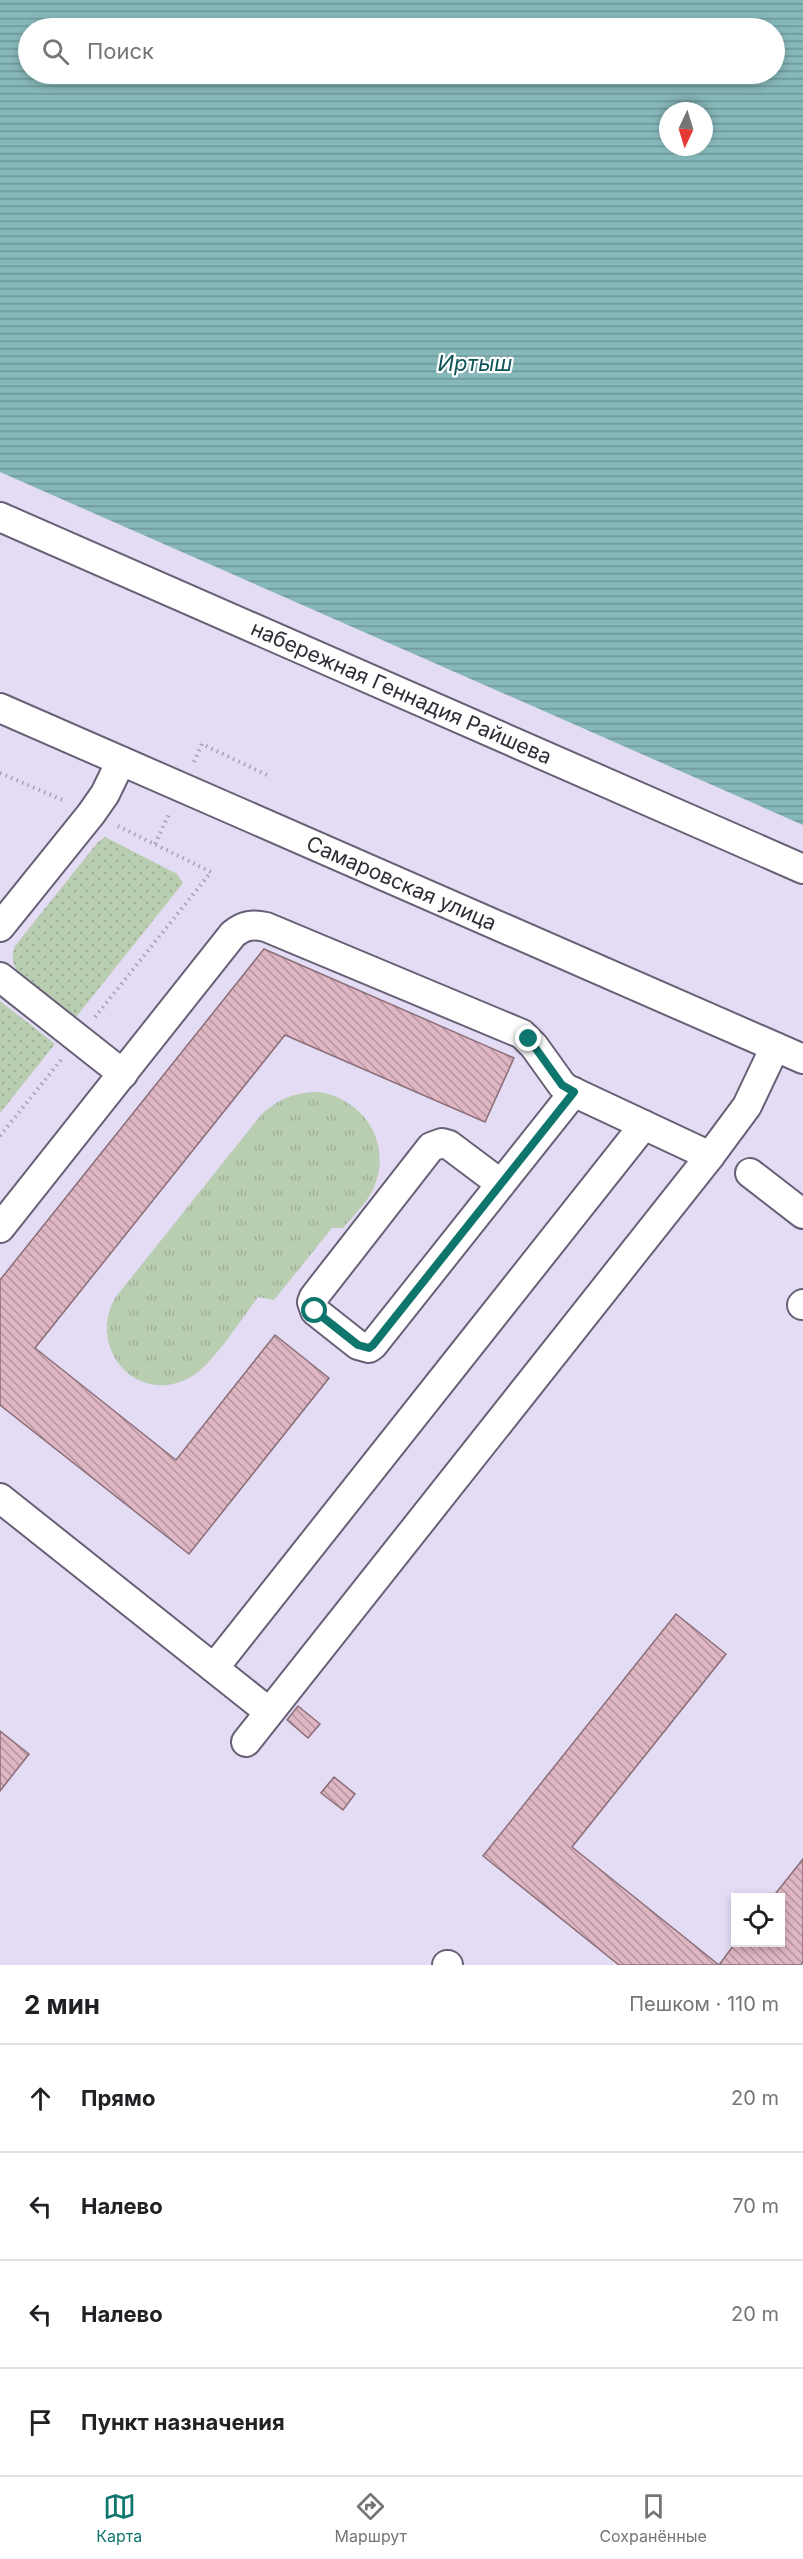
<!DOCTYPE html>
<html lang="ru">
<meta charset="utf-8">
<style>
body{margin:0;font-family:Inter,sans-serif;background:#f6f6f6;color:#202124}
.controls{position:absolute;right:18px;bottom:18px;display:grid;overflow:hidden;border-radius:0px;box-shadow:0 3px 9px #0003}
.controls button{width:54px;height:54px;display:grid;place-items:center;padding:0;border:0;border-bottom:2px solid #e0e0e0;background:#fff;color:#202124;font:30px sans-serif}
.compass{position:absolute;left:659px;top:102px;width:54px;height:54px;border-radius:50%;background:#fff;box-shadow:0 3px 9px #0003;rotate:184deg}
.stop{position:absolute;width:18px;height:18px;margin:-14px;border:4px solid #0f766e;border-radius:50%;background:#fff}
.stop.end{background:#0f766e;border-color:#fff;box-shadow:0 2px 6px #0008}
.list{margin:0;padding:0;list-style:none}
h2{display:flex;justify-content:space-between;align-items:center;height:78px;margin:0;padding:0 24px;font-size:26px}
h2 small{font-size:20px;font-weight:400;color:#757577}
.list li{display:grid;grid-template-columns:39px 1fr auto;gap:18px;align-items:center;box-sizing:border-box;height:108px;padding:0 24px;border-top:2px solid #e0e0e0}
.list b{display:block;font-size:22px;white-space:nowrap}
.list em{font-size:20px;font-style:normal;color:#757577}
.icon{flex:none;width:33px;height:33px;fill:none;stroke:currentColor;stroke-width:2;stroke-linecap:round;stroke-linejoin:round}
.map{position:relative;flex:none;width:803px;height:1965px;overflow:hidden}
.search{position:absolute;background:#fff;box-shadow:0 3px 9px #0003;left:18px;right:18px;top:18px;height:66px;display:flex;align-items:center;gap:15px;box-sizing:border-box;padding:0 21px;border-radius:33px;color:#757577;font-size:22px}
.sheet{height:510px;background:#fff}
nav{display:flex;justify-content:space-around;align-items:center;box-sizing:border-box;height:84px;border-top:2px solid #e0e0e0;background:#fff;font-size:16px;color:#757577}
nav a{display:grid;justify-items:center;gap:3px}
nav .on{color:#0f766e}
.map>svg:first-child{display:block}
</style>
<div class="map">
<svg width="803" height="1965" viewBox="0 0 803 1965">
<defs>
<pattern id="grass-dots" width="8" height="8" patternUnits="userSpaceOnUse" patternTransform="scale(1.5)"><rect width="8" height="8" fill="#b9cdb0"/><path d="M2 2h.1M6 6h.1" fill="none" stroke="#9fb098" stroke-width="1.8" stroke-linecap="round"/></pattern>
<pattern id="park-tufts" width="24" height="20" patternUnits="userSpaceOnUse" patternTransform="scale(1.5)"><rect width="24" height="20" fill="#b9cdb0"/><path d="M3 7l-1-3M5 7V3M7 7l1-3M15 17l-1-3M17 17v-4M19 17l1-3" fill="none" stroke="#9fb098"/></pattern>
<pattern id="water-rules" width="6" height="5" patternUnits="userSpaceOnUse" patternTransform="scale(1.5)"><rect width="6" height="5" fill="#86b7b9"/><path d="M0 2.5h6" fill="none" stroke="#6e9597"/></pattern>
<pattern id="building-back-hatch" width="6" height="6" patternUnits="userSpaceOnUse" patternTransform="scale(1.5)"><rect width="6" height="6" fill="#dfb6c3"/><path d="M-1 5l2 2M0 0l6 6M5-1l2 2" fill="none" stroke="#b5949f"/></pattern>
</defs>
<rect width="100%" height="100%" fill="#e4dbf4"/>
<g fill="url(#grass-dots)">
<path d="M105,837L177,874L183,883L76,1017L18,972C12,963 11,956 15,946L98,842Z"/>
<polygon points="0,1001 55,1044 0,1113"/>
</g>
<path fill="url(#park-tufts)" d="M319,1092C363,1099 393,1143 374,1187C368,1202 354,1215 343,1228H332L274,1300L258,1297C241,1319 212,1366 189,1378C136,1406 87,1348 115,1298L261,1115C278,1099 295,1092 319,1092Z"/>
<path fill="url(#water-rules)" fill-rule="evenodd" d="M0,0H803V825L0,472ZM28,28H774V74H28ZM668,111H704V147H668Z"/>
<g fill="url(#building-back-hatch)" stroke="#8a6f78" stroke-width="1.5">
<polygon points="264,949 514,1058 485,1122 285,1035 35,1348 176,1460 275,1335 329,1378 189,1554 0,1405 0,1280"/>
<polygon points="676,1614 726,1654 572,1847 719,1965 736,1942 780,1942 780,1898 772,1898 803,1859 803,1962 801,1965 619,1965 483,1856"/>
<polygon points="298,1706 320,1724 308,1738 287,1720"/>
<polygon points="0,1731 29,1754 0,1791"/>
<polygon points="334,1777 355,1794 343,1810 321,1793"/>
</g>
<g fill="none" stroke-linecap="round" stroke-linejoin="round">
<g stroke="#686076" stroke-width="32">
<g id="minor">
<path id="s1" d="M0,517L803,869"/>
<path id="s2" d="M0,708L803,1059"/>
<polyline points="0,927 91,814 105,794 121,761"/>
<polyline points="0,977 123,1074"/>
<polyline points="750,1173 803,1214"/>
<polyline points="501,1184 449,1145 442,1143 431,1147 314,1297 312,1302 315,1311 358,1345 369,1348 373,1345 574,1092"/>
<path d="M0,1228L233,934C244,925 253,924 266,927L522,1034L534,1046L562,1085L567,1089L710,1156"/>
<polyline points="802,1305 803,1304"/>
<polyline points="0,1498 269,1712"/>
<polyline points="214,1668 644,1125"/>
<polyline points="246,1742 710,1156 747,1106 775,1047"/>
<polyline points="447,1965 448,1965"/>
</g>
</g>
<g stroke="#a7a0b4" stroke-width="4" stroke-dasharray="1.5 4.5" stroke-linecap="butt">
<polyline points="194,762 202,744 269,776"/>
<polyline points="0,773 65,801"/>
<polyline points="155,844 170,812"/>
<polyline points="95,1017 211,872 118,826"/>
<polyline points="0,1136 61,1060"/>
</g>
<use href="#minor" stroke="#fff" stroke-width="28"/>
</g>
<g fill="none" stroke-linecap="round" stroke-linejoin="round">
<polyline stroke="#0f766e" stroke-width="8" points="315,1311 358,1345 369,1348 373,1345 574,1092 562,1085 529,1039"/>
</g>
<g text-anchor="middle" stroke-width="4.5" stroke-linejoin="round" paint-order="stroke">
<g font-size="21" fill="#2f2c35" stroke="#fff">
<text dy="7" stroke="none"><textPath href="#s1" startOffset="438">набережная Геннадия Райшева</textPath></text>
<text dy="7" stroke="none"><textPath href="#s2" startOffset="438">Самаровская улица</textPath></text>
</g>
<g font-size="22" font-style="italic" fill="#0f5558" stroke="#fff">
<text x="475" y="371">Иртыш</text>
</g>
</g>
</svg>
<div class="controls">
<button><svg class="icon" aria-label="locate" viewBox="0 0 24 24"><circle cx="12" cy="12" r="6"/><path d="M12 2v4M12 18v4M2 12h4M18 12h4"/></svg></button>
</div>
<svg class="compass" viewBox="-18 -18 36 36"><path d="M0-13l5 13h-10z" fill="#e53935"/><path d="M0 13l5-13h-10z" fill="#757577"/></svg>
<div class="stop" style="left:315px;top:1311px"></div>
<div class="stop end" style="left:529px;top:1039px"></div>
<div class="search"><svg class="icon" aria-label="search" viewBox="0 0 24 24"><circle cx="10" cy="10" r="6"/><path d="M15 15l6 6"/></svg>Поиск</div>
</div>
<section class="sheet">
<h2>2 мин<small>Пешком · 110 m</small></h2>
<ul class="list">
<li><svg class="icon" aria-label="ahead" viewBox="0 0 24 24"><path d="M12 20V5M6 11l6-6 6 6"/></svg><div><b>Прямо</b></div><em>20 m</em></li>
<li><svg class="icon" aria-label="left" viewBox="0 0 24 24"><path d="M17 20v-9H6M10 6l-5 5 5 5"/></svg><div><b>Налево</b></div><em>70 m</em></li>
<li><svg class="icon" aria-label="left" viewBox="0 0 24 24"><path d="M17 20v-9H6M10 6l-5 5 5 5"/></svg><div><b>Налево</b></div><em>20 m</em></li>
<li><svg class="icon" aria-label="arrive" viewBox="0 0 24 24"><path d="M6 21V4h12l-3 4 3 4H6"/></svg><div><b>Пункт назначения</b></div></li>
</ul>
</section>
<nav>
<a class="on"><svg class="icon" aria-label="map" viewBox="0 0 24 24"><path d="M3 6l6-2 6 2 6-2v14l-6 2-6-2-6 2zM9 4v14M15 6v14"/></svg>Карта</a>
<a><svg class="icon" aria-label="directions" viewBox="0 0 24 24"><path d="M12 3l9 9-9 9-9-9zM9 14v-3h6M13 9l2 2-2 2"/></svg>Маршрут</a>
<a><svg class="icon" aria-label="saved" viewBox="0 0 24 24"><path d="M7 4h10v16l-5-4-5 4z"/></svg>Сохранённые</a>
</nav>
